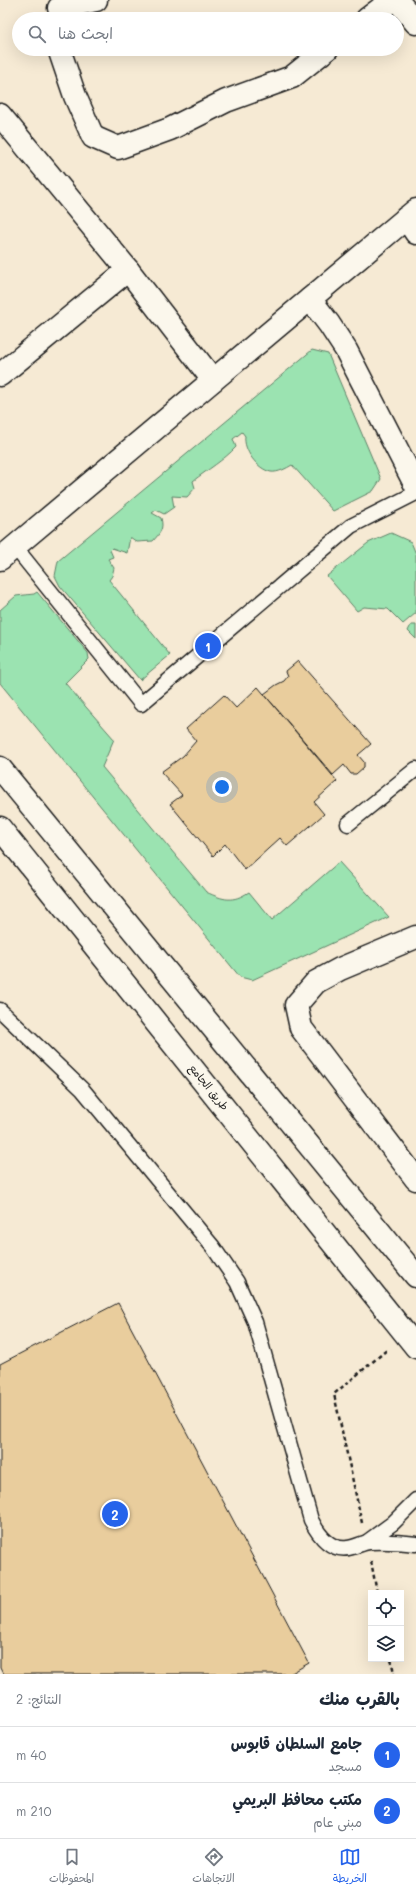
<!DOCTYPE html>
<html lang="ar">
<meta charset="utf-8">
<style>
body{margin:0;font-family:Mali,"Playpen Sans Arabic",sans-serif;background:#f6f6f7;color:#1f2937;direction:rtl}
.controls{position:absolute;right:12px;bottom:12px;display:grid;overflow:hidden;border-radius:0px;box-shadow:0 4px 16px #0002}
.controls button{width:36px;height:36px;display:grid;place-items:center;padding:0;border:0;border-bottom:1px solid #e0e1e3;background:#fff;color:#1f2937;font:20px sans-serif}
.you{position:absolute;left:222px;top:787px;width:14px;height:14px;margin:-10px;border:3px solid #fff;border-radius:50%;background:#1a73e8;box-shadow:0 0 0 6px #1a73e833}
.badge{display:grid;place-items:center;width:26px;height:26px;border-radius:50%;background:#2563eb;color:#fff;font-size:13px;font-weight:700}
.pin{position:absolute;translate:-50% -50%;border:2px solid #fff;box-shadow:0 1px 4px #0006}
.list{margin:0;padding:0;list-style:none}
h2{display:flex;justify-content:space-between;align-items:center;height:52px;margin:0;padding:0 16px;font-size:17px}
h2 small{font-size:13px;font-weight:400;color:#747a83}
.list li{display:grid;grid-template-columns:26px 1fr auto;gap:12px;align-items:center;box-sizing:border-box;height:56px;padding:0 16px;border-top:1px solid #e0e1e3}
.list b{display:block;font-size:15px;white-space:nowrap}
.list p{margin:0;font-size:13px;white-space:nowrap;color:#747a83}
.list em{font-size:13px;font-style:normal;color:#747a83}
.icon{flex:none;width:22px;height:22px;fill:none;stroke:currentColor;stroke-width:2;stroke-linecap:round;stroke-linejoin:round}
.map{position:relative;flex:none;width:416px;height:1674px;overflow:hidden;direction:ltr}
.search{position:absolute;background:#fff;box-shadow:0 4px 16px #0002;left:12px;right:12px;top:12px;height:44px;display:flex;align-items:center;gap:10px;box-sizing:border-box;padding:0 14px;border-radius:22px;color:#747a83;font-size:15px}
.sheet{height:164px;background:#fff}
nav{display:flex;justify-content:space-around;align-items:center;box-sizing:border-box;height:56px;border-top:1px solid #e0e1e3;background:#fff;font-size:11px;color:#747a83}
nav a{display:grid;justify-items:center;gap:2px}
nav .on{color:#2563eb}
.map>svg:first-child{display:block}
</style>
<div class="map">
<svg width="416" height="1674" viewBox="0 0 416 1674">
<rect width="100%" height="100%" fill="#f6ead4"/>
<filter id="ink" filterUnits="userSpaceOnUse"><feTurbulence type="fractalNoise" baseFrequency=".025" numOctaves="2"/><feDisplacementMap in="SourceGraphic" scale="8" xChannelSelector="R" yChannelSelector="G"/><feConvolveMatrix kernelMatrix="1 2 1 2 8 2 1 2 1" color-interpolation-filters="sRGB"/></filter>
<g filter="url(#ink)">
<g fill="#9be3b1" stroke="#5c8066">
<path d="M312,350L328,354L381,479L373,491L333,511L292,465C287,468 278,473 271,472C257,469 243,450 245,436L242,432L233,439L236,447C224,460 207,470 193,481L195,488L187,497L172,496L174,507L164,514L156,510L152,513L161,518C164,529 160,533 153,541L137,542L130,537L127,553L112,548L110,550L113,557L108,559L114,568L112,576L109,580L170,655L140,680L60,586L55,576L58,561Z"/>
<polygon points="391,533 411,542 416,554 416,613 403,624 388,609 364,607 357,611 327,576 368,543"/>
<path d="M37,592L88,653L89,659L65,683L114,739L102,767L206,892C224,900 232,903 249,892L272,920L339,862L389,917L252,980L240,977L0,683V610L16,596L34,594Z"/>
<polygon points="411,625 416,625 416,639 408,631"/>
</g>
<g fill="#e9cd9d" stroke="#1c1c1c">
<polygon points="298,661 371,744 358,755 364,762 364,767 356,774 351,774 344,765 333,775 264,694 276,685 284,681 288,676 286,671"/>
<polygon points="258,687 337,781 314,802 324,814 287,846 280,838 245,870 225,844 213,856 170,804 182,795 161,772 183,756 196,741 186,729 224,695 236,708"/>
<polygon points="118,1303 309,1663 290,1674 3,1674 0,1668 0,1364"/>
</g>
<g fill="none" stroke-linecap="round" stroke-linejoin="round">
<g stroke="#1c1c1c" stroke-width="17">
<g id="service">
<polyline points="15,547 141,704 351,526 416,493"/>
<polyline points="348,824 416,769"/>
<path d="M0,1010L83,1090L213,1247L237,1282L255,1322L311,1520C318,1534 330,1551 348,1548C355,1547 362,1543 369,1542C385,1541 400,1542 416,1544"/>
<polyline points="367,1542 393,1523 416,1500"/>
</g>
</g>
<g stroke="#1c1c1c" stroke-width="25">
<g id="minor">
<polyline points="397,0 416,23"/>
<polyline points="59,8 96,0"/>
<polyline points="367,19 392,0"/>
<polyline points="59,49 75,96 93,137 118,148 170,129 226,101 292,77 327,49"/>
<polyline points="0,115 128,270 213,380"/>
<polyline points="406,218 416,233"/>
<polyline points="310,299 329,324 346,350 416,486"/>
<polyline points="0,375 128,270"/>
<polyline points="416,937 340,969 316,982 296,1005 301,1028 416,1179"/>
</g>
</g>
<g stroke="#1c1c1c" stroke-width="25">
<polyline id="tertiary" points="0,559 416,210"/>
</g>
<g stroke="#1c1c1c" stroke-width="25">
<g id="secondary">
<polyline points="0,768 416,1276"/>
<polyline points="0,828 416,1347"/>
</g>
</g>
<g stroke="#1c1c1c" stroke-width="2.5" stroke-dasharray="4 3" stroke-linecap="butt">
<polyline points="362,1523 334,1394 388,1349"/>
<polyline points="371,1561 377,1593"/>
<polyline points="391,1659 394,1673"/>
</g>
<use href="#service" stroke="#fbf7ec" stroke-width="14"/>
<use href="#minor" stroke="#fbf7ec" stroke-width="22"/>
<use href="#tertiary" stroke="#fbf7ec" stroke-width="22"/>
<use href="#secondary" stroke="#fbf7ec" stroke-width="22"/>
</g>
</g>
<g text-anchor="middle" stroke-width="3.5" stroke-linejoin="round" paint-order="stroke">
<g font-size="11" fill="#1c1c1c" stroke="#fbf7ec">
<text transform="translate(209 1087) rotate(51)" y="4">طريق الجامع</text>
</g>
</g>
</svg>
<div class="controls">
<button><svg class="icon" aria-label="locate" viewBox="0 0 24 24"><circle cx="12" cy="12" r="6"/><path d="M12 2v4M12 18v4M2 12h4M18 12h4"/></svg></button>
<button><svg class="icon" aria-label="layers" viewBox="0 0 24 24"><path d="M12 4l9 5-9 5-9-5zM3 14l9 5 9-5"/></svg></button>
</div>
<div class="you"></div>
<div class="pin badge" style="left:208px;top:646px">1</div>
<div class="pin badge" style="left:115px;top:1514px">2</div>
<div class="search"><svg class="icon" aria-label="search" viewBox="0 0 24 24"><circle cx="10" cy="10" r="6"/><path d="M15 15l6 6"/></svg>ابحث هنا</div>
</div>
<section class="sheet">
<h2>بالقرب منك<small>النتائج: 2</small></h2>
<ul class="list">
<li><span class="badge">1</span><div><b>جامع السلطان قابوس</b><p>مسجد</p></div><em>40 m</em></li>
<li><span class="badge">2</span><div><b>مكتب محافظ البريمي</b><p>مبنى عام</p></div><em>210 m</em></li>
</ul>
</section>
<nav>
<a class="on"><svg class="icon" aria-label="map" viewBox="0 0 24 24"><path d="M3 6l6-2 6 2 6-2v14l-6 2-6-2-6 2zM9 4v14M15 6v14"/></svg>الخريطة</a>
<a><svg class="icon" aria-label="directions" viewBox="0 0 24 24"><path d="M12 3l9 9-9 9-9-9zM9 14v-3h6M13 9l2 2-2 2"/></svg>الاتجاهات</a>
<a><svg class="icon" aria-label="saved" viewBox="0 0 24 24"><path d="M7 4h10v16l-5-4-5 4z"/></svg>المحفوظات</a>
</nav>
